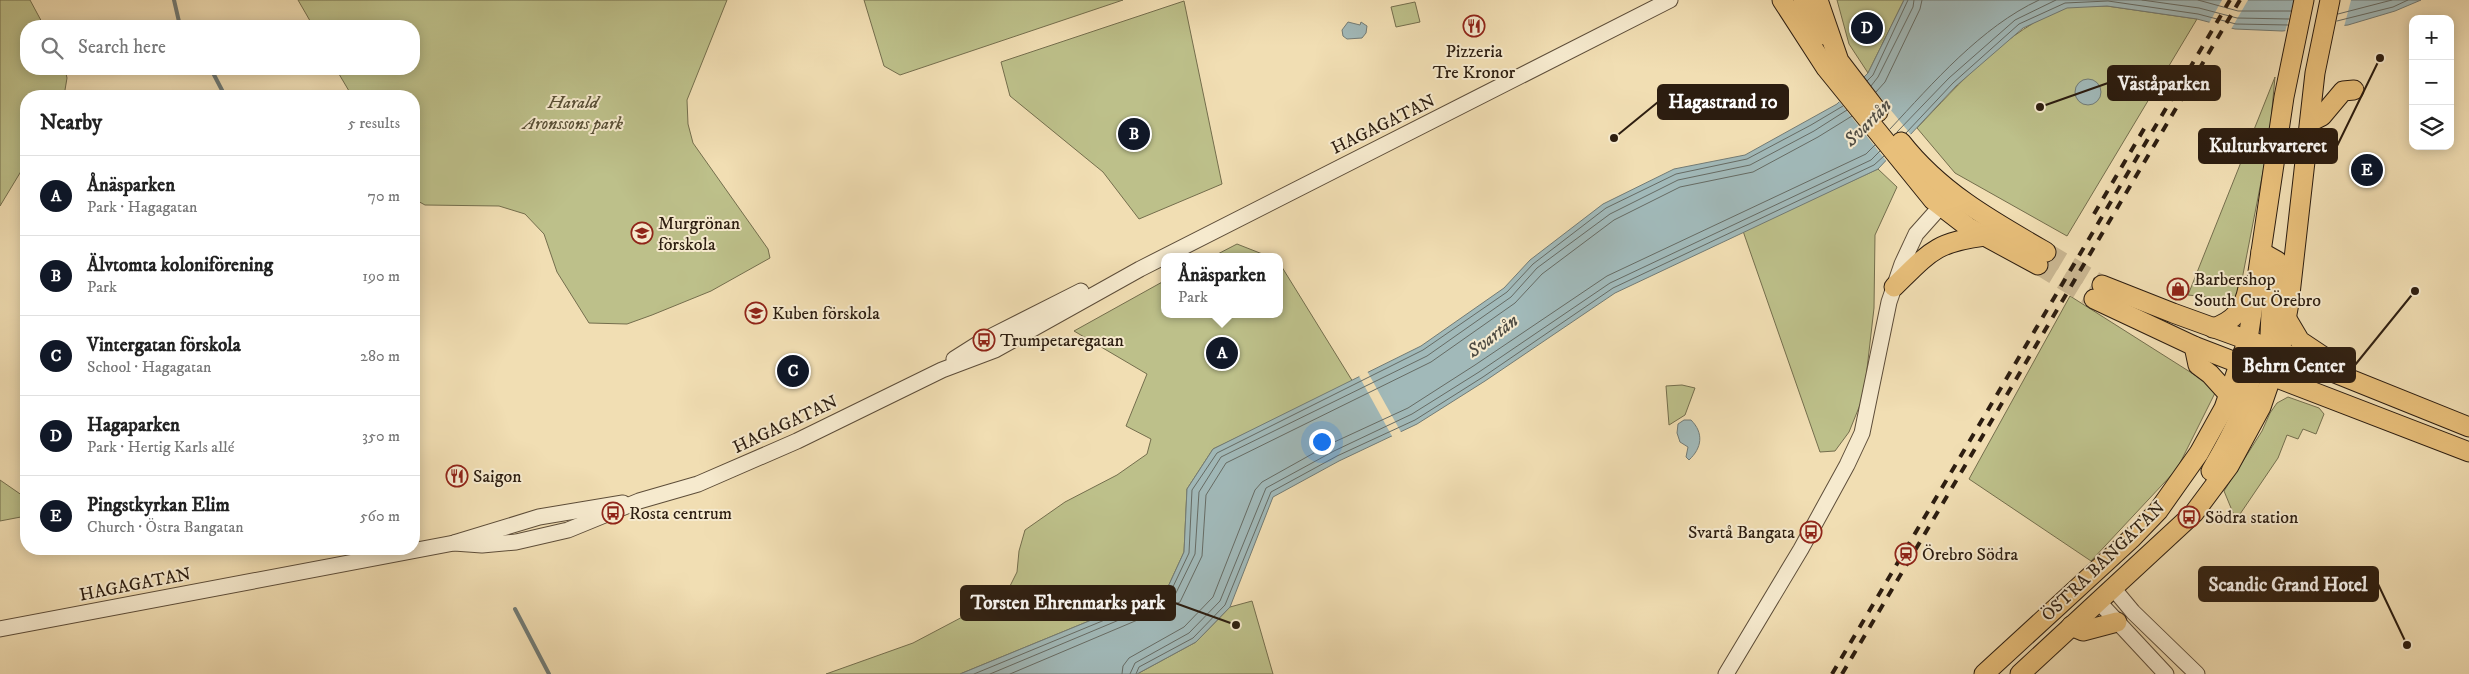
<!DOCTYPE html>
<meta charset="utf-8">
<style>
body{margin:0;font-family:"IM FELL DW Pica",serif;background:#f6f6f6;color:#222}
.controls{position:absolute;right:15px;top:15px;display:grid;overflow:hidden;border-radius:10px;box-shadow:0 2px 12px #0003}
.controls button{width:45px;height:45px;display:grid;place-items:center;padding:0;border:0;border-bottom:1px solid #e0e0e0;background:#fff;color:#222;font:25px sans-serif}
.you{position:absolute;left:1321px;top:441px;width:18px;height:18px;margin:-12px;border:4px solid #fff;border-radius:50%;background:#1a73e8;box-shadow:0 0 0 8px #1a73e833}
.badge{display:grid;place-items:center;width:32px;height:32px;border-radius:50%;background:#111827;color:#fff;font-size:16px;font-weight:700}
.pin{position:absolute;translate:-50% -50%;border:2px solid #fff;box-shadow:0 1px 5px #0006}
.popup{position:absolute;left:1161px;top:253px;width:122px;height:65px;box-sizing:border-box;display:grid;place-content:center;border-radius:10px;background:#fff;filter:drop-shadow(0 1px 4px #0005);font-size:16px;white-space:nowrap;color:#767676}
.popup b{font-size:19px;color:#222}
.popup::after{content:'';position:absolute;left:50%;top:100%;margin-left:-10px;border:10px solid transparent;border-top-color:#fff}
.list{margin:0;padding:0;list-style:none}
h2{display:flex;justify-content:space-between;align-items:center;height:65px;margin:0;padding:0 20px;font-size:21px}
h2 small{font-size:16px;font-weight:400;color:#767676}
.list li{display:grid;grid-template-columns:32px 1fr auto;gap:15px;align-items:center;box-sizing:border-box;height:80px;padding:0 20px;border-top:1px solid #e0e0e0}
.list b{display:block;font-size:19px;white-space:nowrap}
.list p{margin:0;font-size:16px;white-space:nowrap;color:#767676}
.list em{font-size:16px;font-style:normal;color:#767676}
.icon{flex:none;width:28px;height:28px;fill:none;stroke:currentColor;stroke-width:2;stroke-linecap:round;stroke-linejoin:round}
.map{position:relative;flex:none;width:2469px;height:674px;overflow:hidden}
.search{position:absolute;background:#fff;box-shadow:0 2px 12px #0003;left:20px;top:20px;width:400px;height:55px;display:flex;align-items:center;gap:12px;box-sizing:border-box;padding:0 18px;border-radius:20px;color:#767676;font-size:19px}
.panel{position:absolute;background:#fff;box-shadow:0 2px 12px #0003;left:20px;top:90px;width:400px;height:465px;border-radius:20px}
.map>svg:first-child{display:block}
</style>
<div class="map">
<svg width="2469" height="674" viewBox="0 0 2469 674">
<rect width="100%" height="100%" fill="#f1deb3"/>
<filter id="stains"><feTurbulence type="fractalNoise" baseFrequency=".004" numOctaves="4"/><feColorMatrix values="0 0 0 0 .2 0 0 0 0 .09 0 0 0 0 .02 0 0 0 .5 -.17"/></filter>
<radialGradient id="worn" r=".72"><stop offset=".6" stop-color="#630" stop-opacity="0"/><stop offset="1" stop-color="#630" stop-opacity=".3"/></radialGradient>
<g fill="#bdc08a" stroke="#746e4d">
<polygon points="0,0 30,0 44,26 26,26 26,69 65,69 67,78 64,96 26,96 26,163 0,206"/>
<polygon points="298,0 727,0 687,100 688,124 693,143 768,249 770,258 711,291 652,315 627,324 589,323 557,272 544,234 525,214 499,206 425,205 414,199 414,96 352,96 336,69 414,69 414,26 313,26"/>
<polygon points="864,0 1123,0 900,75 884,66"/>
<polygon points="1837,0 1904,0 1868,73 1849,44"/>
<polygon points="1184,1 1222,184 1139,219 1103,172 1010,96 1001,62"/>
<polygon points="1415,2 1420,22 1396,27 1391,7"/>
<path d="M2107,6L2197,19L2067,236L1955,173L1917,128C1959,84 2007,29 2065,8C2077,4 2094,7 2107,6Z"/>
<polygon points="2275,77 2269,141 2238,300 2188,295"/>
<polygon points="1878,169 1897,187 1875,235 1874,308 1864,395 1849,432 1835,451 1820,452 1743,231"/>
<polygon points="1237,244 1270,257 1212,257"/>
<polygon points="1280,264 1353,382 1213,449 1187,489 1184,552 1167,589 960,674 826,674 913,643 1006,594 1017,572 1019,551 1025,530 1065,502 1117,475 1147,454 1151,439 1126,426 1147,374 1074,331 1164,281 1164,314 1280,314"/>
<polygon points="2070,296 2217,389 2177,469 2091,561 1969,479"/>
<polygon points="1682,385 1695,388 1685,415 1669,425 1666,386"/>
<polygon points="2288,397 2319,408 2324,414 2316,434 2303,429 2298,439 2287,435 2278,458 2236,520 2224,491 2262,431 2270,413 2277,403"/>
<polygon points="0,480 26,498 26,516 0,521"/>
<polygon points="1252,601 1273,674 1137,674 1196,642 1230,607"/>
</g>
<g fill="#a1b9b9" stroke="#727b75">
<polygon points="1904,0 2421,0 2395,11 2348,25 2282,31 2235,29 2197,19 2107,6 2067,8 2023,28 1956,86 1878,169 1615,293 1485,381 1417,424 1339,461 1273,497 1230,607 1196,642 1137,674 960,674 1167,589 1184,552 1187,489 1213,449 1421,346 1504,288 1530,260 1603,204 1674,169 1745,155 1837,104 1868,73"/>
<polygon points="1348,22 1360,25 1361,22 1367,26 1366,33 1362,38 1347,39 1343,36 1342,30"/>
<circle cx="2088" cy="92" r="13"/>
<path d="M1684,420H1691C1704,433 1702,448 1689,460L1686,457L1688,447L1680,442L1677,433L1678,424Z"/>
</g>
<g fill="#f1deb3">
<polygon points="2222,0 2248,0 2230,31 2208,25"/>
<polygon points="2294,0 2351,0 2344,27 2285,32"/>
<polygon points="1863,76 1912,136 1888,163 1838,100"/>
<polygon points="1367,371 1402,434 1393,438 1359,376"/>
</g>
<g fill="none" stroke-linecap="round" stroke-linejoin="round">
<g stroke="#666b64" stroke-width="1">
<polyline points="2142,0 2199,8 2237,18 2289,19"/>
<polyline points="2198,0 2238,11 2291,11"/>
<polyline points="2338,14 2392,0"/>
<polyline points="2337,21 2393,7 2408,0"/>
<polyline points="1867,81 1873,75 1908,0"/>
<polyline points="1871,86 1878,77 1913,7 1914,0"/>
<polyline points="1876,92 1885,82 1920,9 1922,0"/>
<path d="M1890,129C1933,83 1981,27 2039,0"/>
<polyline points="1897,132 1949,78 2015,20 2056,0"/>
<polyline points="1906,133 1953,83 2019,24 2065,3 2108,1 2198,14 2236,24 2288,25"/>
<polyline points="974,674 1170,593 1189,553 1192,490 1217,453 1423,350 1507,292 1533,264 1606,208 1676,174 1747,159 1811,125 1843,106"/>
<polyline points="990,674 1174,597 1195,554 1199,492 1221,457 1427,356 1511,297 1537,268 1610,214 1678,180 1750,165 1814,131 1847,110"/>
<polyline points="1010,674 1180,602 1202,556 1206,495 1226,463 1431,362 1515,303 1542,274 1614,220 1680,187 1753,172 1818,137 1852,116"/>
<polyline points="1122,674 1123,666 1129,658 1184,627 1213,597 1255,490 1262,482 1330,444 1408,408 1475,365 1607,276 1866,154 1875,145"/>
<polyline points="1130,674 1135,663 1189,633 1220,601 1266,488 1334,451 1412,414 1479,372 1610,283 1871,160 1880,151"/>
<polyline points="1136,674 1139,667 1193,638 1225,605 1271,492 1337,456 1415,420 1483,377 1613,288 1874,165 1884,156"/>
</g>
<g stroke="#727b75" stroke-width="4">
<polyline points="174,0 180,26"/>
<polyline points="211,69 225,96"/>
<polyline points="414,433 417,439"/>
<polyline points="515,609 549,674"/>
</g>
<g stroke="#cab792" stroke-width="19" stroke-dasharray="19 9" stroke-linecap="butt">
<polyline points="2046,252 2102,285"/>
<polyline points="2038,265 2094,299"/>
</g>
<g stroke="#5d4d39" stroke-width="17">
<g id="minor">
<polyline points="954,359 984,340 1081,291"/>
<polyline points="454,543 482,545 516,542 568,530 639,501 698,484 797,441 942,370 995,350 1140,269 1670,0"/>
<polyline points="2113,588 2133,612 2197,674"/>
<polyline points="2098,601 2166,674"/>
<polyline points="0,629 454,543 539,517 623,503"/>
<polyline points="1726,674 1801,549 1847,465 1862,433 1889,302 1902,264 1916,234 1941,206"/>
</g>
</g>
<g stroke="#2c1d10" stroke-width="21">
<g id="major">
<polyline points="1782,0 1826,68 1933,200 1968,227 2038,265"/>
<polyline points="1803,0 1816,28 1824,35"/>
<polyline points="1818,0 1839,61 1878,112"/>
<polyline points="2310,122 2322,116 2343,91 2354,90"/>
<path d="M1901,142C1940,192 1992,221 2046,252"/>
<polyline points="2261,252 2277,261 2271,312 2269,359"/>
<polyline points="2102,285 2173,313 2300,359 2469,427"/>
<path d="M1894,287C1929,253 1935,242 1985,236"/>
<polyline points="2094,299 2194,346 2469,452"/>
<polyline points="2287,319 2300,341 2330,361"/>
<path d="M2213,328C2234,321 2244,309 2248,288"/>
<polyline points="2194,346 2198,365 2210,374 2229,395"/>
<path d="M2211,471C2231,437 2253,398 2252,358"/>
<polyline points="2071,626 2083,631 2117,622"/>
<polyline points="1984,674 2132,538 2158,511 2199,453 2224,408 2248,339 2284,97 2304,0"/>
<polyline points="2020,674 2194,513 2229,466 2261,407 2280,352 2289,303 2315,73 2330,0"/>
</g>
</g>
<use href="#minor" stroke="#f6eace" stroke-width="15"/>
<use href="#major" stroke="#e8bf7a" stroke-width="19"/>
<g stroke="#2c1d10" stroke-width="4" stroke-dasharray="9 9" stroke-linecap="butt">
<polyline points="2094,214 2148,122"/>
<polyline points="1832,674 2230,0"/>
<polyline points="1842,674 2240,0"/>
</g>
</g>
<defs>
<g id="restaurant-ring" transform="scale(1.125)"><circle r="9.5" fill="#f6eace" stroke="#8f2418" stroke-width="1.5"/><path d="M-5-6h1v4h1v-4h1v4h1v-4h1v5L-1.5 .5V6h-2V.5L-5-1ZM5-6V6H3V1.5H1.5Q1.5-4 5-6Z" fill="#8f2418"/></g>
<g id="school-ring" transform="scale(1.125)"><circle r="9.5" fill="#f6eace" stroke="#8f2418" stroke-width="1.5"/><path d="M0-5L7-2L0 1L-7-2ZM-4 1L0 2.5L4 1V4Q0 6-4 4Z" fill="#8f2418"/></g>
<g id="shop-ring" transform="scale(1.125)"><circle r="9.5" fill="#f6eace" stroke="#8f2418" stroke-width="1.5"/><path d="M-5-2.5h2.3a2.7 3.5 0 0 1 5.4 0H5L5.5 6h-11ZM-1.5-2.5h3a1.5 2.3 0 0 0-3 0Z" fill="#8f2418"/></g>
<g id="bus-ring" transform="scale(1.125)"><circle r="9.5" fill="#f6eace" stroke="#8f2418" stroke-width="1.5"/><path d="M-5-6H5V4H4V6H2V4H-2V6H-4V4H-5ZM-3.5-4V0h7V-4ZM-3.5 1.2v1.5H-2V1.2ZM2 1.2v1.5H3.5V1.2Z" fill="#8f2418"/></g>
<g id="station-ring" transform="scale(1.125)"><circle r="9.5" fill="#f6eace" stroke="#8f2418" stroke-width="1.5"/><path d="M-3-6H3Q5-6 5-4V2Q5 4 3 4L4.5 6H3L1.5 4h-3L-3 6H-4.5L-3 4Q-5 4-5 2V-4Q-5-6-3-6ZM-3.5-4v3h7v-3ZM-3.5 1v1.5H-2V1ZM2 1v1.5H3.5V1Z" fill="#8f2418"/></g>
</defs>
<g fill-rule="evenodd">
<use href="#restaurant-ring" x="1474" y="26"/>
<use href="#school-ring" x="642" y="233"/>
<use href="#shop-ring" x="2178" y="289"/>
<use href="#school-ring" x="756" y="313"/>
<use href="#bus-ring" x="984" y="340"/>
<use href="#restaurant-ring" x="457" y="476"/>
<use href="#bus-ring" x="613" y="513"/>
<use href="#bus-ring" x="2189" y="517"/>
<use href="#bus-ring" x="1811" y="532"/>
<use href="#station-ring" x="1906" y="554"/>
</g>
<g text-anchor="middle" stroke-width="4" stroke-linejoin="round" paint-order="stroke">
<g font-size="18" fill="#2c1d10" stroke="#f6eace" text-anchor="start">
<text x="1474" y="57" text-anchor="middle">Pizzeria<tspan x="1474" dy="21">Tre Kronor</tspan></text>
<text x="658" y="229">Murgrönan<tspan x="658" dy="21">förskola</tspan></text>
<text x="2194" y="285">Barbershop<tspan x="2194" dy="21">South Cut Örebro</tspan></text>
<text x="772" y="319">Kuben förskola</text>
<text x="1000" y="346">Trumpetaregatan</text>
<text x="473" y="482">Saigon</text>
<text x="629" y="519">Rosta centrum</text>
<text x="2205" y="523">Södra station</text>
<text x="1795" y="538" text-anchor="end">Svartå Bangata</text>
<text x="1922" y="560">Örebro Södra</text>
</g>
<g font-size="18" font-style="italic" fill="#584e35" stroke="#f6eace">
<text x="573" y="108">Harald<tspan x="573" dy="21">Aronssons park</tspan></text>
</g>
<g font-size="18" fill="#2c1d10" stroke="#f6eace">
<text transform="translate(1383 124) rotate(-26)" y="6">HAGAGATAN</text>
<text transform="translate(785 424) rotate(-25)" y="6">HAGAGATAN</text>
<text transform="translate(2103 561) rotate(-44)" y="6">ÖSTRA BANGATAN</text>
<text transform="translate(135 584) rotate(-11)" y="6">HAGAGATAN</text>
</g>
<g font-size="19" font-style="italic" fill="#4f4c43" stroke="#f6eace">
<text transform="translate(1867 122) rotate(-45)" y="7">Svartån</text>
<text transform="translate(1492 335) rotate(-37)" y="7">Svartån</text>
</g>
</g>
<path fill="none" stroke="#2c1d10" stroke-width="2" d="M2040 107L2108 83M1614 138L1658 102M2380 58L2337 146M2415 291L2355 365M2407 645L2378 584M1236 625L1175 603"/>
<g fill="#2c1d10" stroke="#f6eace" stroke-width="2">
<circle cx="2040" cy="107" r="5"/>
<circle cx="1614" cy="138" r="5"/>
<circle cx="2380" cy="58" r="5"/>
<circle cx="2415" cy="291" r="5"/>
<circle cx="2407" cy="645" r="5"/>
<circle cx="1236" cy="625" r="5"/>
</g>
<g fill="#2c1d10" stroke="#2c1d10" stroke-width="2">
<rect x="2108" y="66" width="112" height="34" rx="5"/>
<rect x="1658" y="85" width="130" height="34" rx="5"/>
<rect x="2199" y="129" width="138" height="34" rx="5"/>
<rect x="2233" y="348" width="122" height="34" rx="5"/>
<rect x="2199" y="567" width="179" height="34" rx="5"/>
<rect x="961" y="586" width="214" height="34" rx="5"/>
</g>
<g font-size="19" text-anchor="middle" font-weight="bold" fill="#fff">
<text x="2164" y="90">Väståparken</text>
<text x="1723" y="108">Hagastrand 10</text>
<text x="2268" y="152">Kulturkvarteret</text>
<text x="2294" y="372">Behrn Center</text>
<text x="2288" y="591">Scandic Grand Hotel</text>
<text x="1068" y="609">Torsten Ehrenmarks park</text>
</g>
<rect width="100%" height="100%" filter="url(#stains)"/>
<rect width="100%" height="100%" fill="url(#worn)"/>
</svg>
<div class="controls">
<button>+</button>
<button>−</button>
<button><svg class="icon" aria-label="layers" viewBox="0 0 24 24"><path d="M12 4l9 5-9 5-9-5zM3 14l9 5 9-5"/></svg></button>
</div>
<div class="you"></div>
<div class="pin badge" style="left:1222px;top:353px">A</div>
<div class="popup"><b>Ånäsparken</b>Park</div>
<div class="pin badge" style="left:1134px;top:134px">B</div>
<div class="pin badge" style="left:793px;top:371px">C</div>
<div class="pin badge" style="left:1867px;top:28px">D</div>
<div class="pin badge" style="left:2367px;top:170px">E</div>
<div class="search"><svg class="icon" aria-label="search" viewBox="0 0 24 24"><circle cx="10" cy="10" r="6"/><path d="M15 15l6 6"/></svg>Search here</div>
<section class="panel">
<h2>Nearby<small>5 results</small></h2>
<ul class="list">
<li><span class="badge">A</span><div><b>Ånäsparken</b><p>Park · Hagagatan</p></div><em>70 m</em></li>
<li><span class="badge">B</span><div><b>Älvtomta koloniförening</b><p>Park</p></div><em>190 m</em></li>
<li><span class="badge">C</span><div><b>Vintergatan förskola</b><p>School · Hagagatan</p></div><em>280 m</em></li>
<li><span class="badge">D</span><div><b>Hagaparken</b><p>Park · Hertig Karls allé</p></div><em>350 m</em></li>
<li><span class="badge">E</span><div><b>Pingstkyrkan Elim</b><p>Church · Östra Bangatan</p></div><em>560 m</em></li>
</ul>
</section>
</div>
